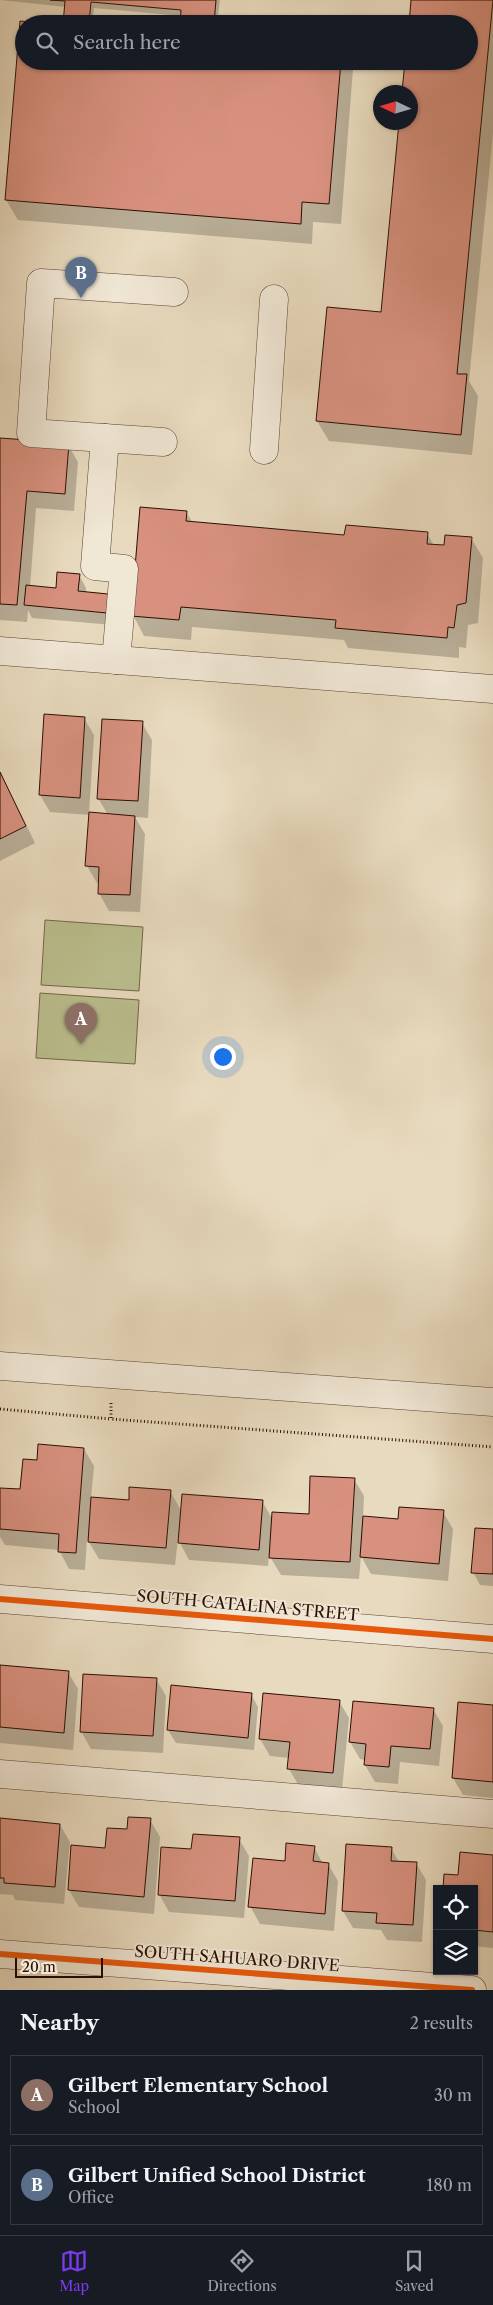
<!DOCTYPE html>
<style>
body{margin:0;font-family:"Libre Caslon Text",serif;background:#242831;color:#f1f3f6}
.controls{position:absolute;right:15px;bottom:15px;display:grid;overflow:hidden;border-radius:0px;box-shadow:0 1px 4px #0004}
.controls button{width:45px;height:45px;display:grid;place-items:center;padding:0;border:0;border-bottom:1px solid #363941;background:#171b24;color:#f1f3f6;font:25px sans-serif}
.compass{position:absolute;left:373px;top:85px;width:45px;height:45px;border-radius:50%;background:#171b24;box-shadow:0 1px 4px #0004;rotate:274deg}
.scale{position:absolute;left:15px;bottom:12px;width:88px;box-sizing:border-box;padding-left:5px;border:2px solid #2c0e02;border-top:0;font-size:14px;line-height:18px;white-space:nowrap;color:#2c0e02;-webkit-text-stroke:4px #f0e7d5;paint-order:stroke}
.you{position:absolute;left:222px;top:1056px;width:18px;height:18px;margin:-12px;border:4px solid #fff;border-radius:50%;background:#1a73e8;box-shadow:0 0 0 8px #1a73e833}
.badge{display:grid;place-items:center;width:32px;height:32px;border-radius:50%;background:#7c3aed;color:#fff;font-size:16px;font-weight:700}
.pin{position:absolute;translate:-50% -41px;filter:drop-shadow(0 1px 2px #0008)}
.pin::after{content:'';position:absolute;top:26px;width:18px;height:15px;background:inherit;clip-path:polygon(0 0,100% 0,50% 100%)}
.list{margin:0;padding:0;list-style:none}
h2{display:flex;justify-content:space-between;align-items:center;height:65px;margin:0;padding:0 20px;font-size:21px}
h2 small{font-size:16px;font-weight:400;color:#9ea1a6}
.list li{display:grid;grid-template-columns:32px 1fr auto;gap:15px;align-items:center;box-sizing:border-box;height:80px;margin:0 10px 10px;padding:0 10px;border:1px solid #363941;border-radius:0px}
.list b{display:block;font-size:19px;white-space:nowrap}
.list p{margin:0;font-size:16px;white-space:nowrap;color:#9ea1a6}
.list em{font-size:16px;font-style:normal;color:#9ea1a6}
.icon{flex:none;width:28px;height:28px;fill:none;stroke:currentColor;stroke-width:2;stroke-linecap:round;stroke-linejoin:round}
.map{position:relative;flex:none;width:493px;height:1990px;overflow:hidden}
.search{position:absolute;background:#171b24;box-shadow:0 1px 4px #0004;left:15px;right:15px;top:15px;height:55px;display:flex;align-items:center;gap:12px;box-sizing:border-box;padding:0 18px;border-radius:28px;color:#9ea1a6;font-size:19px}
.sheet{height:245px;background:#171b24}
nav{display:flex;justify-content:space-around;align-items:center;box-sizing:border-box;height:70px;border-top:1px solid #363941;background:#171b24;font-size:14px;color:#9ea1a6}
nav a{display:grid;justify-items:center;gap:2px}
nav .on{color:#7c3aed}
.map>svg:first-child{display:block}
</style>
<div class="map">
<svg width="493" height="1990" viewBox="0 0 493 1990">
<rect width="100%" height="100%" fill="#e8dabe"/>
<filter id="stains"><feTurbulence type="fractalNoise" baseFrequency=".004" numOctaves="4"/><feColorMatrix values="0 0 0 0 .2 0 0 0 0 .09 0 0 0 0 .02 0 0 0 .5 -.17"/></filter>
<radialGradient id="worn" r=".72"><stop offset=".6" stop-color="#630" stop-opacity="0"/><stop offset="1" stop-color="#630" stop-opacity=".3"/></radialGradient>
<g fill="#bbbe8e" stroke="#746648">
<polygon points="45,920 143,927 139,991 41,985"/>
<polygon points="40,993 139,1000 135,1064 36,1058"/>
</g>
<g fill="#0003">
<polygon points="0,0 220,0 217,24 181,24 182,16 94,8 92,24 64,24 66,7"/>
<polygon points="412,0 493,0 493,133 469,381 478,396 472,455 329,441 317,421 382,314 410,122 410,92 403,92 406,61 469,61 469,24"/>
<polygon points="24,24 24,61 349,61 353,69 341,224 313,222 312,244 18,220 6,200"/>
<polygon points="0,440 68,445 78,462 74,511 36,508 30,587 57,589 79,575 86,588 86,593 108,595 113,625 32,618 28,610 27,622 0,620"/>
<polygon points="186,512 193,523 345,536 427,533 434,546 445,547 471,538 483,558 478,623 468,625 466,648 459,647 459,658 348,648 344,640 192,627 191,640 144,636 133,615"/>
<polygon points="84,718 94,735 89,814 108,815 98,798 142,723 152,740 148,818 135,817 145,834 140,912 109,911 99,893 100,883 97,883 87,866 90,815 50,812 40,795"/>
<polygon points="0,771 35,843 0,861"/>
<polygon points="84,1449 94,1466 91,1498 130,1501 170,1491 182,1512 262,1501 273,1520 310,1515 354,1479 364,1496 363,1517 399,1520 443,1512 453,1529 448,1581 371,1574 361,1556 359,1579 281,1575 269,1555 268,1566 189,1560 178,1539 175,1565 99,1559 87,1539 85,1570 69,1569 59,1550 5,1545 0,1537 0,1489 21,1491 38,1462"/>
<polygon points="493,1531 493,1586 480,1585 473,1572"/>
<polygon points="0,1666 68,1672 78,1689 73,1750 0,1743"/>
<polygon points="156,1679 166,1696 163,1753 91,1749 81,1731"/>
<polygon points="251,1694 258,1707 254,1750 176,1743 168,1730"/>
<polygon points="339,1701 349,1718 342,1790 299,1786 289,1769 290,1758 270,1756 260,1739"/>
<polygon points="459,1703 493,1706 493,1798 463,1795 453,1778"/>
<polygon points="433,1709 443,1726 439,1766 400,1762 398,1784 375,1782 365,1765 366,1760 360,1759 350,1742"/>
<polygon points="0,1820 60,1825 70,1842 64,1904 15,1900 13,1895 0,1894"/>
<polygon points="150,1820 160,1837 154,1914 79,1907 69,1890 72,1846 106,1849 128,1831"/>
<polygon points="239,1839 249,1856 244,1918 169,1912 159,1894 193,1850"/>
<polygon points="314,1847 323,1864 328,1864 338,1881 334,1931 260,1924 250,1906 286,1862"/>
<polygon points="391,1848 399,1862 416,1863 426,1880 422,1942 387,1940 381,1930 353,1928 343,1911"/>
<polygon points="493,1856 493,1948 474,1946 474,1889"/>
</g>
<g fill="#d8917f" stroke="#2c0e02">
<polygon points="50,0 216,0 214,24 180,24 181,10 91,2 89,24 63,24 65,1"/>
<polygon points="411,0 493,0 457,374 467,374 461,435 316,421 327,307 381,312 399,122 410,122 410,92 402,92 405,61 469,61 469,24 409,24"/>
<polygon points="20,21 49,24 24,24 24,61 341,61 329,204 302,202 301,224 5,200"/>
<polygon points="0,438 69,443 65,494 27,491 17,605 0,604"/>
<polygon points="140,507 187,511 186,521 344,535 346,525 428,532 427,544 444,545 445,535 472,537 466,603 457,605 454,628 448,627 447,638 335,628 336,620 181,607 179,620 131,616"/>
<polygon points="57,572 80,574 78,591 108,594 107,613 24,605 26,585 56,588"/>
<polygon points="44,714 85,717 80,798 39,795"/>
<polygon points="102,719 143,721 138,801 97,799"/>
<polygon points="0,772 26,826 0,839"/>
<polygon points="89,812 135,816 130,895 98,894 99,867 85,866"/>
<polygon points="38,1444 84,1448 76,1553 58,1552 59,1534 0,1529 0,1488 20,1489 23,1459 37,1460"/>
<polygon points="310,1476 355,1478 350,1562 269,1558 272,1512 309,1514"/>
<polygon points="129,1487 171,1490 166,1548 88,1542 91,1497 129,1500"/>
<polygon points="182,1494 263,1500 259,1550 178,1543"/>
<polygon points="399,1507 444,1510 439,1564 360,1557 363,1516 398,1519"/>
<polygon points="475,1528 493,1529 493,1574 471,1573"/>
<polygon points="0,1665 69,1671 64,1733 0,1727"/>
<polygon points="83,1674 157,1678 153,1736 80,1732"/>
<polygon points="171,1685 252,1693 248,1738 167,1730"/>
<polygon points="263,1693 340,1700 333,1773 287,1769 290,1742 259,1739"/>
<polygon points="353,1701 434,1708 430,1749 391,1746 389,1767 364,1765 366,1744 349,1742"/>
<polygon points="458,1702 493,1705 493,1782 452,1778"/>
<polygon points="128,1817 151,1818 144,1897 68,1890 71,1845 105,1848 107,1828 127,1829"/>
<polygon points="0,1818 60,1824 55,1887 4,1883 4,1878 0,1878"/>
<polygon points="193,1834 240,1837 235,1901 158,1895 161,1847 191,1849"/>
<polygon points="286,1843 315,1846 313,1861 329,1863 325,1914 248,1907 253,1858 285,1861"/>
<polygon points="346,1844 392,1847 391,1861 417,1862 413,1925 376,1923 377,1913 342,1911"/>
<polygon points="460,1852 493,1855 493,1932 474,1930 474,1889 443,1889 444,1874 458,1875"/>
</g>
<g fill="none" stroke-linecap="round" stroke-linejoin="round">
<g stroke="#5b4131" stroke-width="29">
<g id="minor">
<polyline points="105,438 95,566 124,569 116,660"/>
<polyline points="163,442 31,433 41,283 174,292"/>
<polyline points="264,450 274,299"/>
<polyline points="0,651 493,689"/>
<polyline points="0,1366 493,1402"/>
<polyline points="0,1599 493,1639"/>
<polyline points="0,1774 493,1814"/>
<polyline points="0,1954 472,1990"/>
</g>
</g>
<g stroke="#2c0e02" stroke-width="3" stroke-dasharray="1 2.5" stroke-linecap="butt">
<polyline points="111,1403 111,1419 493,1447"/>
<polyline points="0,1409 111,1419"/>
</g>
<use href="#minor" stroke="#f0e7d5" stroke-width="28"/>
<g stroke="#f0e7d5" stroke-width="9">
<g id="cycleway">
<polyline points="0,1599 493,1639"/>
<polyline points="0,1954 472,1990"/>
</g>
</g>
<use href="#cycleway" stroke="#e8590c" stroke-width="6"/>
</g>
<g text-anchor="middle" stroke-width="4" stroke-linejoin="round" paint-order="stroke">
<g font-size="16" fill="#2c0e02" stroke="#f0e7d5">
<text transform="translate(248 1605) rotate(5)" y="6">SOUTH CATALINA STREET</text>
<text transform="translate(237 1958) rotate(4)" y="6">SOUTH SAHUARO DRIVE</text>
</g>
</g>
<rect width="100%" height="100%" filter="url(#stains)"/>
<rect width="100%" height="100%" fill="url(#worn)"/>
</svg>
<div class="controls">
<button><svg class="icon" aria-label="locate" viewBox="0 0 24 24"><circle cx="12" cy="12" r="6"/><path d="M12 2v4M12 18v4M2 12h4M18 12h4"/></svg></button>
<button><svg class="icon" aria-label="layers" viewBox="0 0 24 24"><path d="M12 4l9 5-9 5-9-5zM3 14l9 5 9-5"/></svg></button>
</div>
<svg class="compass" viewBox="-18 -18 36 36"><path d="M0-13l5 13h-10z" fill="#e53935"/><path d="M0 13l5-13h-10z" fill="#9ea1a6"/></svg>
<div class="scale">20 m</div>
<div class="you"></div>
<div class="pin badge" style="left:81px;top:1044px;background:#8d6e63">A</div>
<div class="pin badge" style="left:81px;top:298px;background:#5c6f8a">B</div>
<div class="search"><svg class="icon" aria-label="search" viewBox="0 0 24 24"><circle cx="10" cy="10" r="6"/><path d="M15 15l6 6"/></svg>Search here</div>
</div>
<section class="sheet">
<h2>Nearby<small>2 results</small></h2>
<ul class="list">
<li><span class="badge" style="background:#8d6e63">A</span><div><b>Gilbert Elementary School</b><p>School</p></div><em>30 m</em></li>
<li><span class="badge" style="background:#5c6f8a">B</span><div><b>Gilbert Unified School District</b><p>Office</p></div><em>180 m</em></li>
</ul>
</section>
<nav>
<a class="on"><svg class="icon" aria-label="map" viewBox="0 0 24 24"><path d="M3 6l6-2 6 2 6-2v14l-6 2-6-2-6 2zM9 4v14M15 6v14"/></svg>Map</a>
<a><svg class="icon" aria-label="directions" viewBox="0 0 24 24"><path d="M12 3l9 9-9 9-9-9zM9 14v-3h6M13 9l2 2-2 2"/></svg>Directions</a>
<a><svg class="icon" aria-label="saved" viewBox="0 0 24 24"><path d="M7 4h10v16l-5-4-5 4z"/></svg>Saved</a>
</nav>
